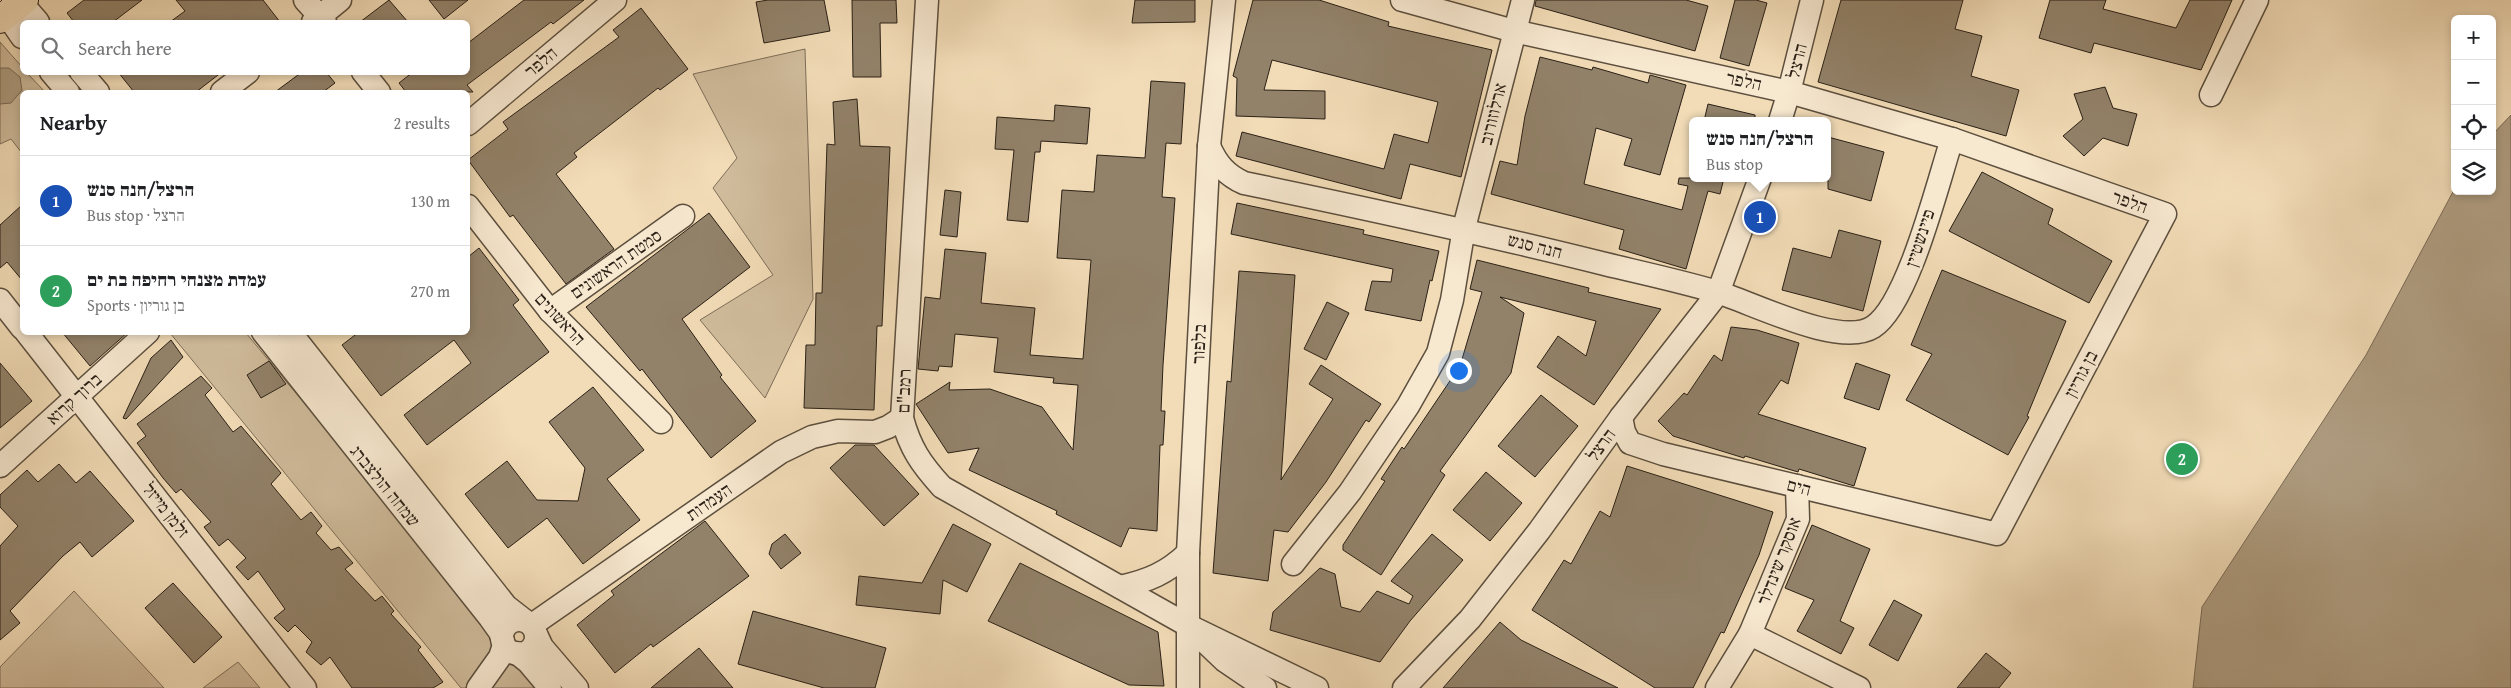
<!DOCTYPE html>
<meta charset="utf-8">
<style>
body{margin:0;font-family:"Gentium Book Plus","Frank Ruhl Libre",serif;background:#f2f2f2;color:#202124}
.controls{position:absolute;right:15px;top:15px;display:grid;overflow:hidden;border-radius:8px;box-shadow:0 2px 8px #0003}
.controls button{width:45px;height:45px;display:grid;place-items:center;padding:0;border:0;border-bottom:1px solid #e0e0e0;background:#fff;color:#202124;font:25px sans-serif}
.you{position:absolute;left:1458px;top:370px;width:18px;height:18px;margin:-12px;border:4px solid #fff;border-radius:50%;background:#1a73e8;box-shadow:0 0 0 8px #1a73e833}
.badge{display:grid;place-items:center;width:32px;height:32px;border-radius:50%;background:#8f2418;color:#fff;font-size:16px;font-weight:700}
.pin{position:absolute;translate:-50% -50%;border:2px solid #fff;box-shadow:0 1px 5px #0006}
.popup{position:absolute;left:1689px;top:117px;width:142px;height:65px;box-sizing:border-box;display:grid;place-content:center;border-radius:8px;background:#fff;filter:drop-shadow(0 1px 4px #0005);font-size:16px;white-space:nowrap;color:#757577}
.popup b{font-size:19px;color:#202124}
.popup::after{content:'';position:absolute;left:50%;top:100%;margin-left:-10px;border:10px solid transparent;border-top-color:#fff}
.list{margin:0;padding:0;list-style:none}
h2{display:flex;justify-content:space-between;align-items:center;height:65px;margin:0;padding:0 20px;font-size:21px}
h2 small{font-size:16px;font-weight:400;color:#757577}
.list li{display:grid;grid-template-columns:32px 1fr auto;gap:15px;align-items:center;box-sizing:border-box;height:90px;padding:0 20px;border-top:1px solid #e0e0e0}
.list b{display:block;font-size:19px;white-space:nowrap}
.list p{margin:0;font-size:16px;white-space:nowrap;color:#757577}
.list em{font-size:16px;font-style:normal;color:#757577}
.icon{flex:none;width:28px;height:28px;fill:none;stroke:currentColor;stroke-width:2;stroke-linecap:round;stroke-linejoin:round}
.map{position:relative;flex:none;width:2511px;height:688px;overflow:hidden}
.search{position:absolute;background:#fff;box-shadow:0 2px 8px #0003;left:20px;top:20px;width:450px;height:55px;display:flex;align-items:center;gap:12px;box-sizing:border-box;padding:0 18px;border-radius:8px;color:#757577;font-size:19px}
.panel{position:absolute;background:#fff;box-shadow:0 2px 8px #0003;left:20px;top:90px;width:450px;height:245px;border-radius:8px}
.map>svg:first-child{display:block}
</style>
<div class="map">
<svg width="2511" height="688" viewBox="0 0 2511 688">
<rect width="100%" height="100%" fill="#f2dcb7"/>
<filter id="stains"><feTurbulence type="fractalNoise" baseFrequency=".004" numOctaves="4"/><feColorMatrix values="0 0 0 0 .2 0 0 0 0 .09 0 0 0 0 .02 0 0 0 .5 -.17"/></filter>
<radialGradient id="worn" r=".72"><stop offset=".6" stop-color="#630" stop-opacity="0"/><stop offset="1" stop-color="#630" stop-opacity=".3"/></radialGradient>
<g fill="#d0bc9c" stroke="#7d6e59">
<polygon points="0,42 22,67 22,72 27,73 45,92 22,92 22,153 11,139 0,144"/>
<polygon points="805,49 813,299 765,398 700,320 773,275 713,188 737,158 693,74"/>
<polygon points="170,333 246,333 541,688 461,688"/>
<polygon points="74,591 164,688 0,688 0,667"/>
<polygon points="238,662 260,688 203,688"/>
</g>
<g fill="#ae9c80" stroke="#796a56">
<polygon points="0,68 9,68 20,77 22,90 11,103 0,104"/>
<polygon points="2511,115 2511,688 2193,688 2202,607 2366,355 2455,188 2455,191 2492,191 2492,135"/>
</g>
<g fill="#92826a" stroke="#2a2016">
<polygon points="84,0 142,0 113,22 74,22 67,13"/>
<polygon points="176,0 263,0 280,22 170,22 185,11"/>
<polygon points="389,0 408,22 360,22"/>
<polygon points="429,0 468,0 444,19"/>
<polygon points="524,0 584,0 553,24 551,22 467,85 473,92 406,92 399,83 413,72 468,72 468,43"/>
<polygon points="768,0 824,0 830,31 764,43 756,2"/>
<polygon points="852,0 896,0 897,23 880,23 881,77 853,77"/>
<polygon points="1135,0 1195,0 1195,22 1132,23"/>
<polygon points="1253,0 1319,0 1389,22 1388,26 1492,50 1461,177 1410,164 1401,199 1236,156 1242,132 1384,169 1394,134 1428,143 1438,102 1272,60 1264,90 1325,91 1325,119 1236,116 1237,78 1233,76"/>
<polygon points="1536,0 1686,0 1708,6 1695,51 1535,6"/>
<polygon points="1735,0 1756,0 1767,3 1749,66 1720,58"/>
<polygon points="1841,0 1963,0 1955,29 1982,36 1971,76 2019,90 2006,136 1818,82"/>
<polygon points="2050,0 2106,0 2103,9 2176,28 2190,0 2232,0 2201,70 2094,43 2091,53 2039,38"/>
<polygon points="641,8 688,69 660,90 658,88 574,153 577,157 556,174 614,249 566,284 513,215 510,217 468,160 508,129 503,122 619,37 613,30"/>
<polygon points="1540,57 1592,70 1593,67 1648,83 1650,75 1686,85 1660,175 1624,165 1632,139 1596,128 1584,184 1682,210 1688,186 1678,184 1679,178 1724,178 1720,194 1708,191 1686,269 1619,249 1624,230 1491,194 1500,161 1517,165 1525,116"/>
<polygon points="118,72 222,72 196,92 134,92"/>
<polygon points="302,72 326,72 335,83 323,92 275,92"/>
<polygon points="1151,81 1185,83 1181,144 1166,143 1162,197 1175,198 1163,365 1161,411 1165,411 1163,445 1160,445 1157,531 1129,528 1121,547 1056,514 1057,511 969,470 979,448 948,453 916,404 950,382 949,390 990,389 1042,407 1073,450 1078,385 1053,383 1054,378 994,372 998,338 955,334 952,367 939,366 938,371 918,369 925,297 940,299 945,249 986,253 981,303 1035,308 1030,355 1083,359 1091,260 1057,258 1062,190 1094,192 1097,155 1145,158"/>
<polygon points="2105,87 2113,108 2137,114 2128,146 2103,138 2084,156 2063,136 2083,119 2074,94"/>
<polygon points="857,99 860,146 890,147 882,326 877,326 874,410 804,408 806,345 815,345 816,293 822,293 827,144 835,145 833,102"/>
<polygon points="1708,104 1755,115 1755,121 1704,121"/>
<polygon points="1055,105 1090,108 1087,144 1041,141 1040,152 1035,152 1028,222 1007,220 1014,150 995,149 997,117 1054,121"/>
<polygon points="1828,137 1884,152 1871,201 1828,189"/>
<polygon points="1982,172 2053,209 2048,224 2112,261 2089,303 1949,231"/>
<polygon points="945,190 961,192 957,237 940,235"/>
<polygon points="1237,203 1364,230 1363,234 1439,251 1432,281 1430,280 1421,321 1365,310 1372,281 1391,282 1393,269 1231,234"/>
<polygon points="22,205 22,280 7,262 0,268 0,225"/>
<polygon points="709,213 750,267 682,319 722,375 720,377 756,421 711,458 642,369 640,371 586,307"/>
<polygon points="1839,230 1881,241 1863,311 1782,290 1793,248 1831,258"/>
<polygon points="479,248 519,300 513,305 549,352 427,445 404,415 471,363 454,340 381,396 342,345 359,332 468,332 468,257"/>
<polygon points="1477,260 1589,288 1588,292 1661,309 1594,405 1537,367 1558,336 1586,356 1596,321 1500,297 1524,313 1511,373 1440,471 1445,475 1381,575 1343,550 1343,545 1385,481 1381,479 1402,447 1404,449 1460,366 1482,292 1470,289"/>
<polygon points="1942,270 2066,321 2027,416 2029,417 2008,455 1906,400 1932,354 1911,345"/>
<polygon points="1239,271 1295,275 1281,480 1333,399 1309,384 1321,365 1381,404 1369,422 1366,420 1326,482 1288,532 1274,530 1268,581 1213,573 1227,381 1231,382"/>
<polygon points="1327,302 1349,313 1326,360 1304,349"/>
<polygon points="1731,327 1757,330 1799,343 1788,384 1781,380 1758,414 1866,448 1854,486 1799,469 1798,472 1745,456 1744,458 1673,436 1658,421 1684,393 1687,395 1714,355 1722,361"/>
<polygon points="62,332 128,332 90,366"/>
<polygon points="171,340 183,357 126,419 123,418 151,358"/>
<polygon points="269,361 286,384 261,398 247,375"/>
<polygon points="0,363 32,401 0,428"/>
<polygon points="1856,363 1890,375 1879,410 1844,398"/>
<polygon points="201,376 212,388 205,395 233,432 241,426 281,473 271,484 301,520 311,512 322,526 316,533 331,550 339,547 353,563 345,569 375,601 382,596 394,611 391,614 421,647 418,650 443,682 433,688 352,688 330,657 321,665 306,652 312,642 295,625 288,632 274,618 285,609 258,571 248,580 236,567 246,558 228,539 219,546 204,527 211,522 181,489 176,493 163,478 137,443 146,436 137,424"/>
<polygon points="593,387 644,450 607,479 640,520 583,564 547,518 508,548 465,494 507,461 537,500 578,501 585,468 549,422"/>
<polygon points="1541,395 1578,426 1535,477 1498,446"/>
<polygon points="855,445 874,445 919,494 884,526 830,468"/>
<polygon points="59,464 76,483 90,471 134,521 92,557 80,542 63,556 10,611 20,623 0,640 0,546 18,526 0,507 0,495 27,470 38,482"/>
<polygon points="1627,466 1773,512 1759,555 1724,633 1721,632 1693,688 1655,688 1532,610 1564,560 1571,564 1600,511 1610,517"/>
<polygon points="1486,472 1522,503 1490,541 1453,510"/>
<polygon points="705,521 749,576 653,647 651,644 615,673 577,625 614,595 611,591"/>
<polygon points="953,524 991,544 967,592 943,580 940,614 856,605 859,576 922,583"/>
<polygon points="1812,525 1870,549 1840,621 1854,628 1841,654 1797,631 1814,600 1785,588"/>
<polygon points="785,534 801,553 781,569 769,554 772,544"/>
<polygon points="1432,534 1463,560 1410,621 1380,662 1270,630 1273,612 1320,568 1335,574 1341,607 1360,612 1377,591 1409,604 1413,596 1391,581"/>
<polygon points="1020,563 1158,632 1164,686 1129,685 988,621"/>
<polygon points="173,583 222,637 194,663 145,608"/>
<polygon points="1894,600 1922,615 1898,661 1869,645"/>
<polygon points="753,611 886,648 875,688 824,688 738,664"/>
<polygon points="1500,622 1521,640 1618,688 1443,688"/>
<polygon points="699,648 733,688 651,688"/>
<polygon points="1986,653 2011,673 1999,688 1957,688"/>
</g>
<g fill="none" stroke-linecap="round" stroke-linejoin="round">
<g stroke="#5c4f3e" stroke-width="25">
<g id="minor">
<polyline points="19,0 38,22"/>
<polyline points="305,0 325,22"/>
<path d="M927,0L902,418C910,448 921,464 942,487L1189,626L1317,688"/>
<polyline points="1402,0 1514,31 1789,92 1952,139 2165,214 1997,534 1663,454 1630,443 1624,432 1621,417"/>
<polyline points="0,5 22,37"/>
<polyline points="313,22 340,0"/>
<polyline points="51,72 68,92"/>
<polyline points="81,72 98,92"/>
<polyline points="363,72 379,92"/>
<polyline points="222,92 248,72"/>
<polyline points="2211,95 2257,0"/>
<polyline points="1780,121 1789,92 1812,0"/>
<polyline points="468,124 615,0"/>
<path d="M1209,146C1217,164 1226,175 1244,183C1365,208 1485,234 1605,264C1642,273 1680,281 1717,292C1753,303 1840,348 1873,327C1908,305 1938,182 1952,139"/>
<polyline points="468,206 550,311 661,422"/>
<polyline points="0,300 22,328"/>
<polyline points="550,311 683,216"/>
<polyline points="26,332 305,688"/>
<polyline points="263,332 490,618 500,632 503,641"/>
<polyline points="290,332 506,606 524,620"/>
<polyline points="0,466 148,332"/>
<polyline points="1293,564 1350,492 1408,406 1438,353 1452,300 1464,228 1523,0"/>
<path d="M1120,587C1148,581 1167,573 1188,553"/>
<circle cx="519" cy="637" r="17"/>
<polyline points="532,625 781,452 812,437 838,431 875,432 888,427 902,418"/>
<polyline points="536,634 542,647 577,688"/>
<polyline points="1750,634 1798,519 1797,486"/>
<polyline points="1202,639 1225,661 1265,688"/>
<polyline points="517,653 528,662 550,688"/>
<polyline points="478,688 500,657 504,645"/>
<polyline points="1188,688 1188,553 1209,146 1224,0"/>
<polyline points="1404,688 1470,619 1539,531 1621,417 1718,293 1760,178"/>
<polyline points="1717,688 1750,634 1859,688"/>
</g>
</g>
<g stroke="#2a2016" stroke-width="30">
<polyline id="major" points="0,19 24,0"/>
</g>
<use href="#minor" stroke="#f7e8d0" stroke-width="22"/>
<use href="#major" stroke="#f2dcb7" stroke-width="28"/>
<polyline stroke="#2a2016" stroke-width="1" points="0,2 2,0"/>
</g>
<g text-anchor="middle" stroke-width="5" stroke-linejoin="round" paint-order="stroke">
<g font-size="18" fill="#2a2016" stroke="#f7e8d0">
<text transform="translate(1797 61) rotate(-76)" y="6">הרצל</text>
<text transform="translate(541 62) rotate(-40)" y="6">הלפר</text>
<text transform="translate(1744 81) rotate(12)" y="6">הלפר</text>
<text transform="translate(1493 114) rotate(-76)" y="6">ארלוזורוב</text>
<text transform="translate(2130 202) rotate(19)" y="6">הלפר</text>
<text transform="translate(1920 238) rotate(-72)" y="6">פיינשטיין</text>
<text transform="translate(1535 246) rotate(14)" y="6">חנה סנש</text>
<text transform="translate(616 264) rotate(-35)" y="6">סמטת הראשונים</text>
<text transform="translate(560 319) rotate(47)" y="6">הראשונים</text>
<text transform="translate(1199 344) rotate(-87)" y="6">בלפור</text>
<text transform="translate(2081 374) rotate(-62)" y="6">בן גוריון</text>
<text transform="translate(904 391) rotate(-88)" y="6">רמב"ם</text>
<text transform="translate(74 399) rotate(-42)" y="6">ברוך קרוא</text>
<text transform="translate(1601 445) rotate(-54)" y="6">הרצל</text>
<text transform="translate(385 486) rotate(51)" y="6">שמחה הולצברג</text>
<text transform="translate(1799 487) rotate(14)" y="6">הים</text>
<text transform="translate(709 502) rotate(-35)" y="6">העמדות</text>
<text transform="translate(166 510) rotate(52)" y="6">זלמן מייזל</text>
<text transform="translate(1779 561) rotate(-69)" y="6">אוסקר שינדלר</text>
</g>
</g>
<rect width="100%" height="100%" filter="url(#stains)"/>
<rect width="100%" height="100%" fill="url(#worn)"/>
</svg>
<div class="controls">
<button>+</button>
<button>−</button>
<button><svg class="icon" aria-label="locate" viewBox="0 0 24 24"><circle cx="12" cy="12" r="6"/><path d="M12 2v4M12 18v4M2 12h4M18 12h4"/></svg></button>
<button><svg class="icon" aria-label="layers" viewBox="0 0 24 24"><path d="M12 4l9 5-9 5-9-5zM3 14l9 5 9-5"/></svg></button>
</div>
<div class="you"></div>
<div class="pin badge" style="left:1760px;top:217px;background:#1a4fb4">1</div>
<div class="popup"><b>הרצל/חנה סנש</b>Bus stop</div>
<div class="pin badge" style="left:2182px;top:459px;background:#2e9e5b">2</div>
<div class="search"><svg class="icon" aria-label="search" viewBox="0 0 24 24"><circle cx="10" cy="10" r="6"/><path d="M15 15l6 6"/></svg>Search here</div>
<section class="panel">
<h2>Nearby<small>2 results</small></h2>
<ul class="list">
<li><span class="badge" style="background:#1a4fb4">1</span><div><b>הרצל/חנה סנש</b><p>Bus stop · הרצל</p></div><em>130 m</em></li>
<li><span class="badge" style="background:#2e9e5b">2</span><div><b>עמדת מצנחי רחיפה בת ים</b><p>Sports · בן גוריון</p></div><em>270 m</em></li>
</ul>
</section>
</div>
